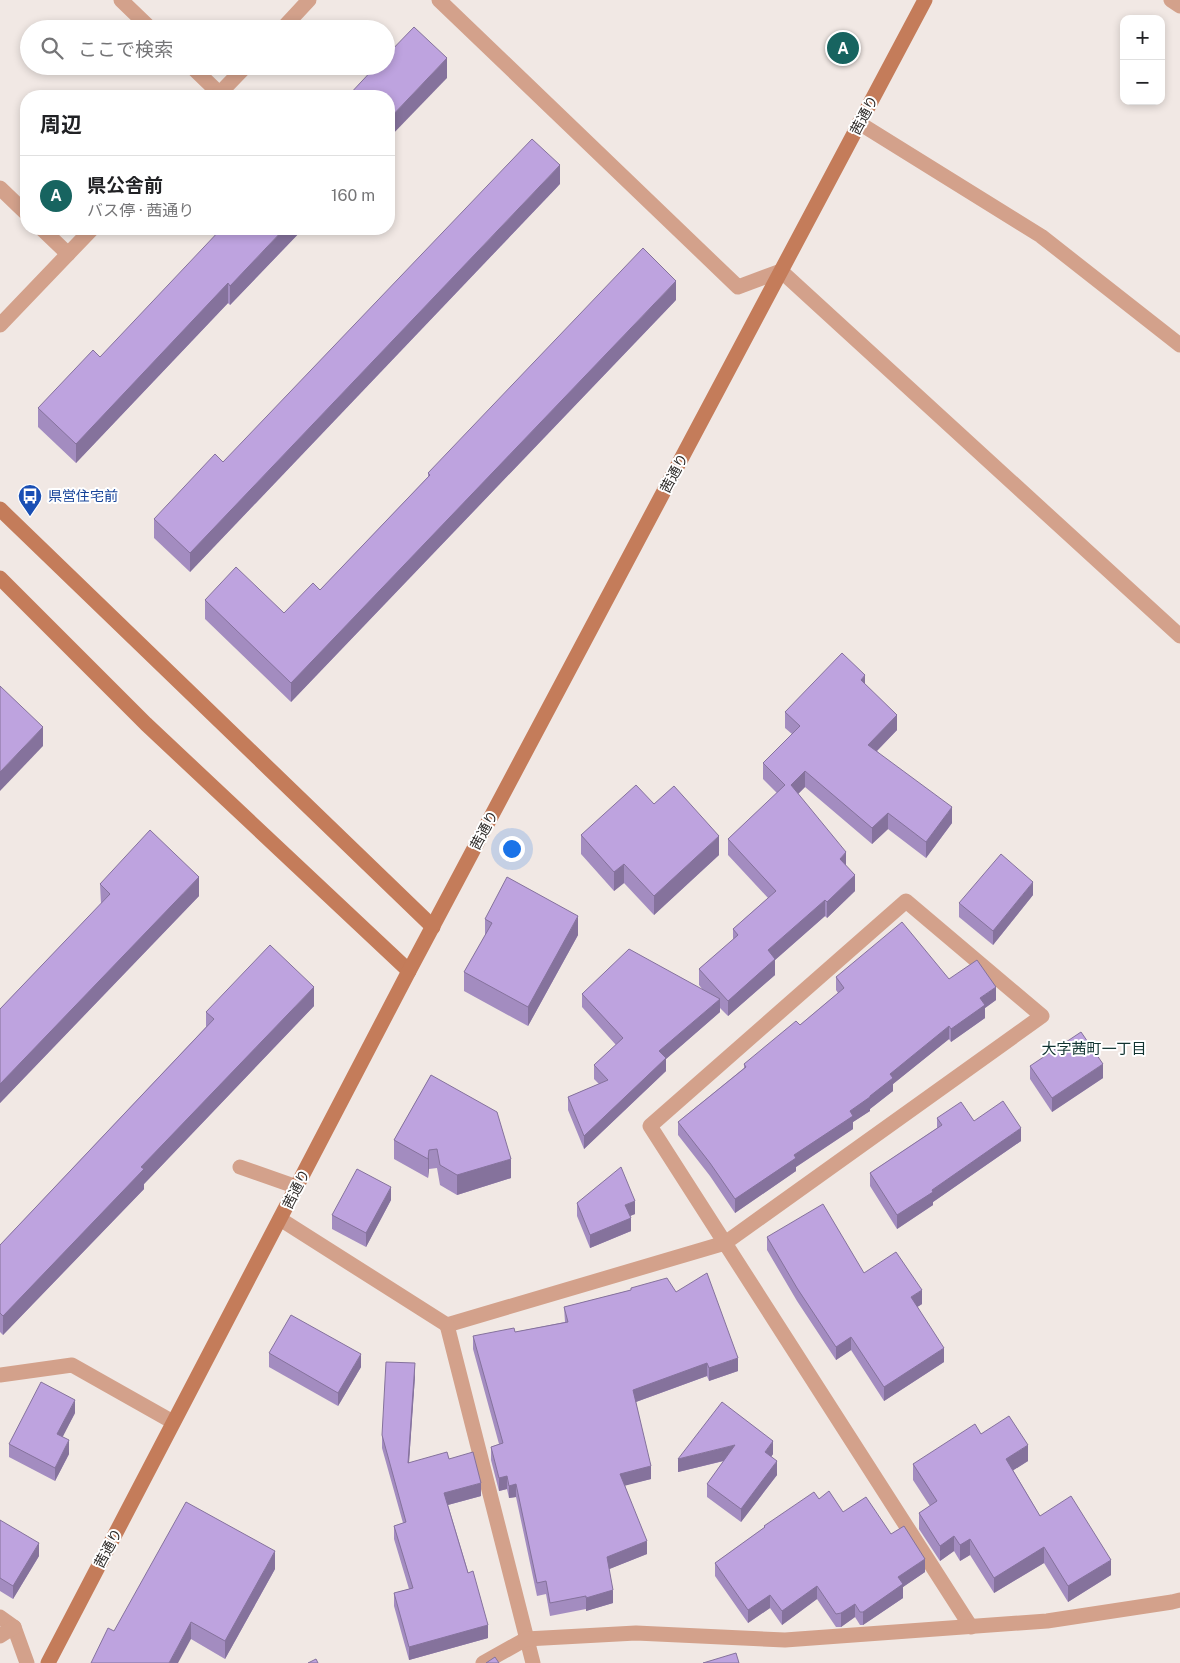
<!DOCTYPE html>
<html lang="ja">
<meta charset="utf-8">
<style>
body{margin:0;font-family:"Public Sans","Noto Sans JP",sans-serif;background:#f6f6f6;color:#202124}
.controls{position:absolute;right:15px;top:15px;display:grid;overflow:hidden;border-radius:10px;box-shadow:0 2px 8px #0003}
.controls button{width:45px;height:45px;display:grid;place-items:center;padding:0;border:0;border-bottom:1px solid #e0e0e0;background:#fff;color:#202124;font:25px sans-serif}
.you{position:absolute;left:511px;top:848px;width:18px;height:18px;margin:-12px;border:4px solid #fff;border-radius:50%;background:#1a73e8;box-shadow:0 0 0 8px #1a73e833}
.badge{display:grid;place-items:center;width:32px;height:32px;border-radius:50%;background:#176460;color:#fff;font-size:16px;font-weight:700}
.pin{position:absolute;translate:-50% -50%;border:2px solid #fff;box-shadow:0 1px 5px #0006}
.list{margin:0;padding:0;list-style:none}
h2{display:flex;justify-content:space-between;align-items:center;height:65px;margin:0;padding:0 20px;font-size:21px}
h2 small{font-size:16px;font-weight:400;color:#757577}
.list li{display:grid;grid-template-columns:32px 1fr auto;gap:15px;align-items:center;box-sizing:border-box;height:80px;padding:0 20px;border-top:1px solid #e0e0e0}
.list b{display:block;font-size:19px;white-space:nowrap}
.list p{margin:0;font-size:16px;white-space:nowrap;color:#757577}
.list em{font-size:16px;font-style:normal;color:#757577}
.icon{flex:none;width:28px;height:28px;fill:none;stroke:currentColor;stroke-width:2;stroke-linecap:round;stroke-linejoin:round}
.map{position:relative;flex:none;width:1180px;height:1663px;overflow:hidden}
.search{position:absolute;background:#fff;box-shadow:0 2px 8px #0003;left:20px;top:20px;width:375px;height:55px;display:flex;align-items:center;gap:12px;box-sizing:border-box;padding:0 18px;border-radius:28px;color:#757577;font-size:19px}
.panel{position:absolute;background:#fff;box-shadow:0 2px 8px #0003;left:20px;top:90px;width:375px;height:145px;border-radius:20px}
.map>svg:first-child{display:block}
</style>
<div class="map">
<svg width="1180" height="1663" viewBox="0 0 1180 1663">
<rect width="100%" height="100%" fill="#f1e8e4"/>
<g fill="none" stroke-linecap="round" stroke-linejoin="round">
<polyline stroke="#d3a18b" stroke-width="15" points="240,1167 297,1187"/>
<g stroke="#d3a18b" stroke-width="15">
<polyline points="121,0 151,29"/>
<polyline points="439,0 738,287 781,271 1180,636"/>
<polyline points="1171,0 1180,6"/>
<polyline points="282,29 309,0"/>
<polyline points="191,66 220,94"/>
<polyline points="217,96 246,66"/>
<polyline points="859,123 1041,236 1180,345"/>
<polyline points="0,188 26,213"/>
<polyline points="42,229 68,254"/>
<polyline points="0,325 92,229"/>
<polyline points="280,1219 447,1325 725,1243 1042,1016 906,901 650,1126 971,1627"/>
<polyline points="447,1325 533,1663"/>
<polyline points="0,1375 72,1365 173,1422"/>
<polyline points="0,1617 14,1627 27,1663"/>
<polyline points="0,1636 14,1627"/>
<polyline points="483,1663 526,1639 636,1633 785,1640 1047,1621 1172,1602 1180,1600"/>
</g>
<g stroke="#c47c5a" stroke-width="15">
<polyline points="0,509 433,927"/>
<polyline points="0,578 146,724 409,971"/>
<polyline points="48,1663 409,971 925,0"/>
</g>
</g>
<g fill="#a38cc0">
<polygon points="560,184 190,572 154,538 154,519"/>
<polygon points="303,229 230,305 228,303 76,463 38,427 38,408 100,357"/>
<polygon points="676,300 291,702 205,619 205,600 284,613 320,590 428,477 428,473"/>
<polygon points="865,684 897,730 877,751 952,823 926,858 888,829 872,844 805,787 798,794 846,866 855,891 827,918 825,916 775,960 775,975 728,1016 720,1008 720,1012 666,1059 666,1071 584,1149 568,1110 568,1097 599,1084 594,1079 594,1065 616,1045 582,1007 582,994 703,990 699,985 699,969 733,940 733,929 768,898 728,855 728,839 777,793 763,779 763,763 792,734 785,728 785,712"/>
<polygon points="654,804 719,855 654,915 624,883 614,891 581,854 581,835"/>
<polygon points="100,884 199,896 0,1103 0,1009 101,904"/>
<polygon points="1033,895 993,945 959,917 959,903"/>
<polygon points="485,919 578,935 528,1026 464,991 464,972 485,936"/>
<polygon points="836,977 949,979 996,1000 985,1008 985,1018 951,1042 949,1039 893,1084 893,1091 870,1109 870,1111 853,1122 853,1129 796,1167 796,1171 735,1213 710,1176 678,1135 678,1122 744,1068 744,1064 800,1025 838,993 836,990"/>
<polygon points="314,1006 144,1184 144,1189 3,1335 0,1332 0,1245 206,1027 206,1012"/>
<polygon points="1030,1066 1103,1078 1052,1112 1030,1079"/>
<polygon points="431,1075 511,1178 457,1195 440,1185 437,1168 429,1169 428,1178 394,1159 394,1140"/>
<polygon points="937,1118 974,1121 1021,1141 933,1202 933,1205 897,1229 870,1186 870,1173 937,1128"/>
<polygon points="391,1200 366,1247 332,1229 332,1215"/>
<polygon points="577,1203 635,1214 630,1216 631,1231 590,1248 577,1216"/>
<polygon points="767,1237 864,1273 922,1304 917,1307 944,1362 884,1401 851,1350 836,1360 797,1301 767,1250"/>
<polygon points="631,1288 676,1292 738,1371 709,1381 707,1376 636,1402 651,1479 625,1485 647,1554 609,1569 613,1603 586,1611 586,1609 550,1616 546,1594 537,1596 516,1497 509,1498 507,1489 499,1491 491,1460 491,1447 499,1444 473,1349 473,1336 515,1332 565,1322 564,1307 631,1290"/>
<polygon points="269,1353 361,1367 338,1406 269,1367"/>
<polygon points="415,1376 409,1463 449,1459 481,1496 448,1505 488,1638 409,1660 394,1606 394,1593 409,1589 394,1539 394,1526 403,1523 382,1448 382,1435"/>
<polygon points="75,1413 62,1437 69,1454 55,1481 9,1457 9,1444"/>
<polygon points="981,1434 1028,1461 1013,1470 1040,1516 1111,1575 1068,1602 1044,1563 994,1593 970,1555 960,1561 954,1551 940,1561 919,1529 919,1513 930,1506 913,1480 913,1464"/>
<polygon points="773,1454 771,1457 777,1475 741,1522 707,1497 707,1484 724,1461 678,1472 678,1459"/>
<polygon points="819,1499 843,1512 891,1534 925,1572 903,1587 903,1598 863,1625 860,1625 855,1617 841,1627 836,1627 817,1599 782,1625 770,1608 748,1623 715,1576 715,1563 764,1528 764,1526"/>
<polygon points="0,1520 39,1556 13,1599 0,1591"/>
<polygon points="275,1569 225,1659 191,1639 114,1631"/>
</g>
<g fill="#85729c">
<polygon points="447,58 447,78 389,138 389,119"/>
<polygon points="560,165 560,184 190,572 190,553"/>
<polygon points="284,229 303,229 230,305 230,286"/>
<polygon points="676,281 676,300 291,702 291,683"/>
<polygon points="228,283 228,303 76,463 76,444"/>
<polygon points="865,675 865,691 861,680"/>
<polygon points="897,715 897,730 868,760 868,745"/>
<polygon points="43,727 43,746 0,791 0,772"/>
<polygon points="805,771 805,787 791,801 791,785"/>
<polygon points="952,807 952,823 926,858 926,842"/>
<polygon points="888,813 888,829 872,844 872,828"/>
<polygon points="719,836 719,855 654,915 654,896"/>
<polygon points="846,852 846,868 840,859"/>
<polygon points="624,864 624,883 614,891 614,872"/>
<polygon points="855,875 855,891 827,918 827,902"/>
<polygon points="199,877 199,896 0,1103 0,1084"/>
<polygon points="1033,882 1033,895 993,945 993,931"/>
<polygon points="825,900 825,916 775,960 775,975 728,1016 728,1001 768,950"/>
<polygon points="578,916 578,935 528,1026 528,1007"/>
<polygon points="314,987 314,1006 144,1184 144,1189 3,1335 3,1316 141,1167"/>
<polygon points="996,987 996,1000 985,1008 985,1018 951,1042 951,1029 980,998"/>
<polygon points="720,999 720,1012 666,1059 666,1071 584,1149 584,1136 659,1051"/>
<polygon points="949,1026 949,1039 893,1084 893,1091 870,1109 870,1111 853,1122 853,1129 796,1167 796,1171 735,1213 735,1199 870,1096 890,1074"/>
<polygon points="1103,1064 1103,1078 1052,1112 1052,1098"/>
<polygon points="1021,1128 1021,1141 933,1202 933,1205 897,1229 897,1215 932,1190"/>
<polygon points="429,1150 429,1169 428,1178 428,1159"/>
<polygon points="511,1159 511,1178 457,1195 457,1175"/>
<polygon points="391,1187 391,1200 366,1247 366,1233"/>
<polygon points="635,1201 635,1214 625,1218 625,1205"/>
<polygon points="631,1218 631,1231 590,1248 590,1235"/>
<polygon points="922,1290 922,1304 911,1311 911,1297"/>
<polygon points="851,1337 851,1350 836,1360 836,1347"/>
<polygon points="944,1348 944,1362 884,1401 884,1387"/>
<polygon points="361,1354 361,1367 338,1406 338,1393"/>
<polygon points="738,1358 738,1371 709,1381 709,1368"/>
<polygon points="415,1363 415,1376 408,1476 408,1463"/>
<polygon points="707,1363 707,1376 633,1403 633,1390"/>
<polygon points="75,1400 75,1413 57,1448 57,1434"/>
<polygon points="69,1440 69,1454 55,1481 55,1468"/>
<polygon points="773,1441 773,1454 765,1466 765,1452"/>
<polygon points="735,1445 735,1458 678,1472 678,1459"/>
<polygon points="1028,1445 1028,1461 1006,1475 1006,1459"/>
<polygon points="777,1461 777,1475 741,1522 741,1509"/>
<polygon points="651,1466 651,1479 620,1487 620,1474"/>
<polygon points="507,1476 507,1489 499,1491 499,1478"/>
<polygon points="481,1483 481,1496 444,1506 444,1493"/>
<polygon points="516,1484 516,1497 509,1498 509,1486"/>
<polygon points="954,1536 954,1551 940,1561 940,1546"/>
<polygon points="970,1539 970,1555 960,1561 960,1545"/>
<polygon points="647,1541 647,1554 607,1570 607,1557"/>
<polygon points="39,1543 39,1556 13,1599 13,1586"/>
<polygon points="1044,1547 1044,1563 994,1593 994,1578"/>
<polygon points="275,1551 275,1569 225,1659 225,1641"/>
<polygon points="925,1559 925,1572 903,1587 903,1598 863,1625 863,1612 898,1577"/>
<polygon points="1111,1560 1111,1575 1068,1602 1068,1586"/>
<polygon points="817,1586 817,1599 782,1625 782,1611"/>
<polygon points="613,1590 613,1603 586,1611 586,1598"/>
<polygon points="770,1595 770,1608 748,1623 748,1610"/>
<polygon points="855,1604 855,1617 841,1627 841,1613"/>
<polygon points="191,1622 191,1639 178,1663 169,1663"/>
<polygon points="488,1625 488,1638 409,1660 409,1647"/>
</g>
<g fill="#bea3df" stroke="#85729c">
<polygon points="414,27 447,58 389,119 389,96 348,96 376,66 386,66 386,56"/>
<polygon points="532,139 560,165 190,553 154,519 215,454 223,462"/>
<polygon points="221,229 284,229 230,286 228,283 76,444 38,408 93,350 100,357"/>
<polygon points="643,248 676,281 291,683 205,600 236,567 284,613 313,583 320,590 430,475 428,473"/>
<polygon points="842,653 865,675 861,680 897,715 868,745 952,807 926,842 888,813 872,828 805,771 791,785 846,852 840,859 855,875 827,902 825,900 768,950 775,959 728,1001 699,969 738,935 733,929 776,891 728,839 785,785 763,763 800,726 785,712"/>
<polygon points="0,686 43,727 0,772"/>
<polygon points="636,785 654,804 674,786 719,836 654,896 624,864 614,872 581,835"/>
<polygon points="150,830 199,877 0,1084 0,1009 110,894 100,884"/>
<polygon points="1001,854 1033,882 993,931 959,903"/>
<polygon points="507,877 578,916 528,1007 464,972 492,923 485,919"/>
<polygon points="902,922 949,979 977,960 996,987 980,998 985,1005 951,1029 949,1026 890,1074 893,1078 870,1096 870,1097 850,1111 853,1116 794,1155 796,1158 735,1199 710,1163 678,1122 746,1067 744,1064 796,1021 800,1025 844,988 836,977"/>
<polygon points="270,945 314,987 141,1167 144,1169 3,1316 0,1313 0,1245 214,1019 206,1012"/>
<polygon points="629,949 720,999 659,1051 666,1058 584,1136 568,1097 608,1080 594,1065 623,1038 582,994"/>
<polygon points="1081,1032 1103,1064 1052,1098 1030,1066"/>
<polygon points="431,1075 497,1112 511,1159 457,1175 440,1165 437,1149 429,1150 428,1159 394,1140"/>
<polygon points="1003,1101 1021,1128 932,1190 933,1192 897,1215 870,1173 942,1125 937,1118 961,1102 974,1121"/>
<polygon points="621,1167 635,1201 625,1205 631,1218 590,1235 577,1203"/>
<polygon points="357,1169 391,1187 366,1233 332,1215"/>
<polygon points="823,1204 864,1273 896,1252 922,1290 911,1297 944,1348 884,1387 851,1337 836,1347 797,1288 767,1237"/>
<polygon points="707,1273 738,1358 709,1368 707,1363 633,1390 651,1466 620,1474 647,1541 607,1557 613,1590 586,1598 586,1596 550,1603 546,1581 537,1583 516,1484 509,1486 507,1476 499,1478 491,1447 503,1443 473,1336 514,1328 515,1332 568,1322 564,1307 631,1290 631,1288 667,1278 676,1292"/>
<polygon points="291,1315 361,1354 338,1393 269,1353"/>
<polygon points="386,1362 415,1363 408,1463 447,1452 449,1459 473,1452 481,1483 444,1493 468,1573 473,1571 488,1625 409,1647 394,1593 413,1588 394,1526 406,1522 382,1435"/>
<polygon points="41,1382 75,1400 57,1434 69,1440 55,1468 9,1444"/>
<polygon points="722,1402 773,1441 765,1452 777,1461 741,1509 707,1484 735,1445 678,1459"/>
<polygon points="1009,1416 1028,1445 1006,1459 1040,1516 1071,1496 1111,1560 1068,1586 1044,1547 994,1578 970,1539 960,1545 954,1536 940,1546 919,1513 937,1501 913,1464 975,1424 981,1434"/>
<polygon points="829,1491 843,1512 866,1497 891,1534 904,1526 925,1559 898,1577 903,1584 863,1612 860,1612 855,1604 841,1613 836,1614 817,1586 782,1611 770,1595 748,1610 715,1563 765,1527 764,1526 814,1492 819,1499"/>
<polygon points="186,1502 275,1551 225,1641 191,1622 169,1663 91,1663 108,1628 114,1631"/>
<polygon points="0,1520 39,1543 13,1586 0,1578"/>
<polygon points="736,1653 739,1663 703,1663"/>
<polygon points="495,1657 499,1663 486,1663"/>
<polygon points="316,1659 318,1663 308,1663"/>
</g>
<defs>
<g id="bus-pin" transform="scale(1.25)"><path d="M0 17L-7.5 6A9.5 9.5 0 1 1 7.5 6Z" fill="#1a4fb4" stroke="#fff"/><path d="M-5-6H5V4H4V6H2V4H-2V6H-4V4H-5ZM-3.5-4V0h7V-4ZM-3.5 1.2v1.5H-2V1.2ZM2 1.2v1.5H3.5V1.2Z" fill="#fff"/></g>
</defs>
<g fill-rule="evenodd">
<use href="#bus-pin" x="30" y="496"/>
</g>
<g text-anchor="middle" stroke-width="4" stroke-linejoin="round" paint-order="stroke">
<g font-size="14" fill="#302d2b" stroke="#fff">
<text transform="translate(864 115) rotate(-62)" y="5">茜通り</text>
<text transform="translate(674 473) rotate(-62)" y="5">茜通り</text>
<text transform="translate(484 830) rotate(-62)" y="5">茜通り</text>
<text transform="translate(296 1189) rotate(-63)" y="5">茜通り</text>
<text transform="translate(108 1548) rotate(-62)" y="5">茜通り</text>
</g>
<g font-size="14" fill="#164399" stroke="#fff" text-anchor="start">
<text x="48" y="501">県営住宅前</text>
</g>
<g font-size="15" fill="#103330" stroke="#fff">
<text x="1094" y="1054">大字茜町一丁目</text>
</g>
</g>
</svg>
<div class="controls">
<button>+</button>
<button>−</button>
</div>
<div class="you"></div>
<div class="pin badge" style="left:843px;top:48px">A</div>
<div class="search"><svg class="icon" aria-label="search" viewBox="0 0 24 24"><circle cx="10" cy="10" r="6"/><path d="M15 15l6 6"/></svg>ここで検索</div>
<section class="panel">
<h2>周辺<small></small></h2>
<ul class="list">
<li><span class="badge">A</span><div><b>県公舎前</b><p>バス停 · 茜通り</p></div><em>160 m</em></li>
</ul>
</section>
</div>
